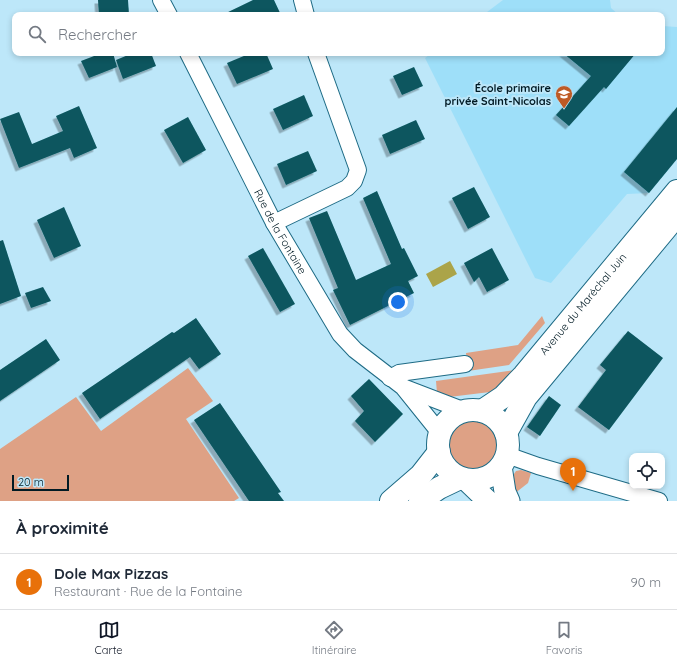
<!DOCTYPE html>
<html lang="fr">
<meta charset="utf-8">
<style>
body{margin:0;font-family:Quicksand,sans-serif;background:#f6f6f7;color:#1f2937}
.controls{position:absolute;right:12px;bottom:12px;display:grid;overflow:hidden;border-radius:8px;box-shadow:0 2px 6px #0003}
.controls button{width:36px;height:36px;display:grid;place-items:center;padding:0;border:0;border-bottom:1px solid #e0e1e3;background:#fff;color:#1f2937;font:20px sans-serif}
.scale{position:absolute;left:12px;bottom:10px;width:57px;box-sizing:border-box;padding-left:4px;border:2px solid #001a24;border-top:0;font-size:11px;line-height:14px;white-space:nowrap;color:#001a24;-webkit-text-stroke:3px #bde7f9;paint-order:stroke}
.you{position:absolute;left:398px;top:302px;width:14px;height:14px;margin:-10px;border:3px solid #fff;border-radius:50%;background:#1a73e8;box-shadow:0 0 0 6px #1a73e833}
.badge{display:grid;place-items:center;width:26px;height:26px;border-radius:50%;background:#111827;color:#fff;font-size:13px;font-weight:700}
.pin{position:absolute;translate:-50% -33px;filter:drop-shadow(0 1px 2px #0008)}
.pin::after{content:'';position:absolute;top:21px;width:14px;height:12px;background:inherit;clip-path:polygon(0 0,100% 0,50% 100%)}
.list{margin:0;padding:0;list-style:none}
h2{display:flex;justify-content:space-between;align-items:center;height:52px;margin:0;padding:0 16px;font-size:17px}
h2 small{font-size:13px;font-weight:400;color:#747a83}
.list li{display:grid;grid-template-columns:26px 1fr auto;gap:12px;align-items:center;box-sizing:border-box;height:56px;padding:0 16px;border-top:1px solid #e0e1e3}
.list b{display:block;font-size:15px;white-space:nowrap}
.list p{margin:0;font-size:13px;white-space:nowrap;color:#747a83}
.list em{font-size:13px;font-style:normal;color:#747a83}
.icon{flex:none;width:22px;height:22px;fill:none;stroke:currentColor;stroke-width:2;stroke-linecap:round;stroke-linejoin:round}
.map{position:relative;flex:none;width:677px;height:501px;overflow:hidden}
.search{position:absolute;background:#fff;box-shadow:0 2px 6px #0003;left:12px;right:12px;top:12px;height:44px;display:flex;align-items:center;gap:10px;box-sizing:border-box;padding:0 14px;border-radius:8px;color:#747a83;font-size:15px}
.sheet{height:108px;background:#fff}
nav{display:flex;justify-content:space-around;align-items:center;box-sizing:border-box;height:56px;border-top:1px solid #e0e1e3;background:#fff;font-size:11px;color:#747a83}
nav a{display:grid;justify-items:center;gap:2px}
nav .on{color:#111827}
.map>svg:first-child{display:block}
</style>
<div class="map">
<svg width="677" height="501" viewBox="0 0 677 501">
<defs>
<filter id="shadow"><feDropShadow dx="-3.5" dy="3.5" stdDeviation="0" flood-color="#0004"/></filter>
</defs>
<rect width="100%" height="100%" fill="#bde7f9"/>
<g fill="#9edff9">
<polygon points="503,0 610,0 611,8 619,15 483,15"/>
<polygon points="662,26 677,27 677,159 649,193 627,194 551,283 535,278 425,58 432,53 662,53"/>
</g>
<g fill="#dea185">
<polygon points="542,316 545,323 509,365 468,371 466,353 518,345"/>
<polygon points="188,368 213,401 186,419 239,498 234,501 0,501 0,449 76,397 101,431"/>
<polygon points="515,370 495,390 490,392 449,397 437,393 436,381"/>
<circle cx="473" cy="445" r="25"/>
<polygon points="521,470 531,473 528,483 514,494 512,477 516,471"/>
</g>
<polygon fill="#aba449" points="450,261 457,274 433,287 426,274"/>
<g fill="#09565e" filter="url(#shadow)">
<polygon points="98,0 128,0 129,15 99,15"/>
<polygon points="253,0 274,0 281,15 222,15"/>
<polygon points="102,53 113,53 117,67 89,78 81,61"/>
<polygon points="133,53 151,53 156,66 123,79 116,60"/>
<polygon points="251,53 266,53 273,69 237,84 227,63"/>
<polygon points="563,53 636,53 606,89 604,87 569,126 556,115 591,76"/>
<polygon points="414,67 423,86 402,95 393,76"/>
<polygon points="304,95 313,116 283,130 273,109"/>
<polygon points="79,106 97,148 74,158 70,148 19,168 0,119 19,112 32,144 63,131 56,116"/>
<polygon points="677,107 677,159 649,193 624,172"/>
<polygon points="188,117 206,150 183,163 164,130"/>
<polygon points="416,120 425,139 390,154 382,135"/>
<polygon points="308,151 317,171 286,185 277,164"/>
<polygon points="474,187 490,217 468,229 452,198"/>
<polygon points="377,191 402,249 404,248 418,276 408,281 414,293 350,325 333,290 338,288 309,218 327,211 356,280 391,264 363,198"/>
<polygon points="64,207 81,246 54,258 37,220"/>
<polygon points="3,240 21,296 0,304 0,241"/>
<polygon points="263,248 295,304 280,312 248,256"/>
<polygon points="492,248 509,280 487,292 479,277 474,282 464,263"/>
<polygon points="43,287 51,301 31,308 25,293"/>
<polygon points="196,318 221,354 199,369 190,357 100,419 82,393 172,332 174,333"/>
<polygon points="628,331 663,358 609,430 578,407 606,370 600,365"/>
<polygon points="46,339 60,360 0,401 0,370"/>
<polygon points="369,379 403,414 375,442 355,421 364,411 351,396"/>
<polygon points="549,396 561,405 540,436 527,427"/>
<polygon points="220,403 281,492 278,493 284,501 249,501 194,420"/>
</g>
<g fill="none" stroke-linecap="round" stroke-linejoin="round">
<g stroke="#1e6b85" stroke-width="18">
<g id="minor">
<polyline points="161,0 169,15"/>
<polyline points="302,0 306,15"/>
<path id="s1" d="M188,53L274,223L340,334L355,350L403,387L440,433"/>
<polyline points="274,223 347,188 354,181 358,170 316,53"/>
<polyline points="390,378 399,373 465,364"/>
<polyline points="405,388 465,411"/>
<polyline points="507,455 538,466 659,501"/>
</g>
</g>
<g stroke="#1e6b85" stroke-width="23">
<g id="tertiary">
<polyline points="501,466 505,492 509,501"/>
<polyline points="466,480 488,501"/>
</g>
</g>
<g stroke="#1e6b85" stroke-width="24">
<g id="secondary">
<circle cx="473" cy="445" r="35"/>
<path id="s2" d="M482,411L503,397L524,375L677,191"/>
<polyline points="506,433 526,397 677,215"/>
<polyline points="391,501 421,475 439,452"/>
<polyline points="420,501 439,488 460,478"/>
</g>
</g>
<use href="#minor" stroke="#fff" stroke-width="16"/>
<use href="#tertiary" stroke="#fff" stroke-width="21"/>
<use href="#secondary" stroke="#fff" stroke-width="22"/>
</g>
<defs>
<g id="school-pin" transform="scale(0.9)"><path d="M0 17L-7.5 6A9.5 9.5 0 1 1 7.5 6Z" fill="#be5a25" stroke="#bde7f9"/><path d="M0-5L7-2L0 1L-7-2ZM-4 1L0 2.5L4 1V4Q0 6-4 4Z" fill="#fff"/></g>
</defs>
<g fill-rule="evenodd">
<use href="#school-pin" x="564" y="94"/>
</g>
<g text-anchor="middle" stroke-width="4" stroke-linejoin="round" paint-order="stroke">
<g font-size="11" font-weight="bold" fill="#001a24" stroke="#bde7f9" text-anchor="end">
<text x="551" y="92">École primaire<tspan x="551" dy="13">privée Saint-Nicolas</tspan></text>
</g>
<g font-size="11" fill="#001a24" stroke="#bde7f9">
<text dy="4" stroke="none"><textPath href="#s1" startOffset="201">Rue de la Fontaine</textPath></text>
<text dy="4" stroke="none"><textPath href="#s2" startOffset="148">Avenue du Maréchal Juin</textPath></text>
</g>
</g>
</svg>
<div class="controls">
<button><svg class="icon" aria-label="locate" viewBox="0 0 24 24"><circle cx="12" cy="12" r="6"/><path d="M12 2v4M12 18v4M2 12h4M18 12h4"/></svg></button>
</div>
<div class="scale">20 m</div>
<div class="you"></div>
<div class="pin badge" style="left:573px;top:491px;background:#e8710a">1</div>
<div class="search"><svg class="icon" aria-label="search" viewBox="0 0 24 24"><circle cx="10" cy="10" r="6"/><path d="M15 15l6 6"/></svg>Rechercher</div>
</div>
<section class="sheet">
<h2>À proximité<small></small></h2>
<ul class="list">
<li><span class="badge" style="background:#e8710a">1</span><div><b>Dole Max Pizzas</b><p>Restaurant · Rue de la Fontaine</p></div><em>90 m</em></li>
</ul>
</section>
<nav>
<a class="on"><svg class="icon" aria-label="map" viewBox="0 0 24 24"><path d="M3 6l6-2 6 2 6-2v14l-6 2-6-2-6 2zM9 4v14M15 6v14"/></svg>Carte</a>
<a><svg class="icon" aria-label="directions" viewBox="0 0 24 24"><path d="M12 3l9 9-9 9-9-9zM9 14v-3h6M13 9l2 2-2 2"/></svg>Itinéraire</a>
<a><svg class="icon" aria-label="saved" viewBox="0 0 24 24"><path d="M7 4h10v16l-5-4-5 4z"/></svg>Favoris</a>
</nav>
